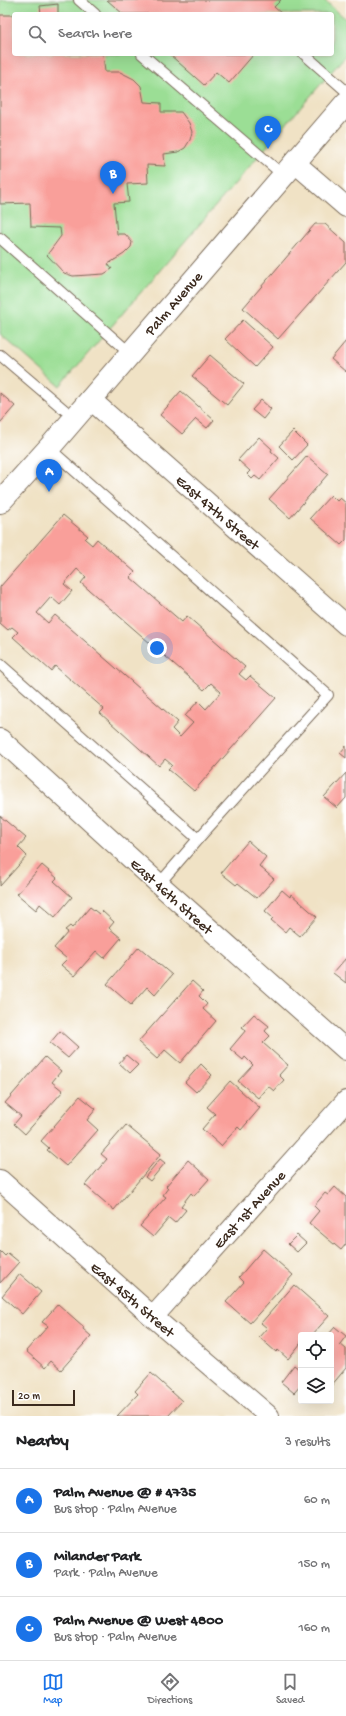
<!DOCTYPE html>
<meta charset="utf-8">
<style>
body{margin:0;font-family:"Gochi Hand",sans-serif;background:#f6f6f6;color:#202124}
.controls{position:absolute;right:12px;bottom:12px;display:grid;overflow:hidden;border-radius:4px;box-shadow:0 4px 16px #0002}
.controls button{width:36px;height:36px;display:grid;place-items:center;padding:0;border:0;border-bottom:1px solid #e0e0e0;background:#fff;color:#202124;font:20px sans-serif}
.scale{position:absolute;left:12px;bottom:10px;width:63px;box-sizing:border-box;padding-left:4px;border:2px solid #3b2a1e;border-top:0;font-size:11px;line-height:14px;white-space:nowrap;color:#3b2a1e;-webkit-text-stroke:3px #fff;paint-order:stroke}
.you{position:absolute;left:157px;top:648px;width:14px;height:14px;margin:-10px;border:3px solid #fff;border-radius:50%;background:#1a73e8;box-shadow:0 0 0 6px #1a73e833}
.badge{display:grid;place-items:center;width:26px;height:26px;border-radius:50%;background:#1a73e8;color:#fff;font-size:13px;font-weight:700}
.pin{position:absolute;translate:-50% -33px;filter:drop-shadow(0 1px 2px #0008)}
.pin::after{content:'';position:absolute;top:21px;width:14px;height:12px;background:inherit;clip-path:polygon(0 0,100% 0,50% 100%)}
.list{margin:0;padding:0;list-style:none}
h2{display:flex;justify-content:space-between;align-items:center;height:52px;margin:0;padding:0 16px;font-size:17px}
h2 small{font-size:13px;font-weight:400;color:#757577}
.list li{display:grid;grid-template-columns:26px 1fr auto;gap:12px;align-items:center;box-sizing:border-box;height:64px;padding:0 16px;border-top:1px solid #e0e0e0}
.list b{display:block;font-size:15px;white-space:nowrap}
.list p{margin:0;font-size:13px;white-space:nowrap;color:#757577}
.list em{font-size:13px;font-style:normal;color:#757577}
.icon{flex:none;width:22px;height:22px;fill:none;stroke:currentColor;stroke-width:2;stroke-linecap:round;stroke-linejoin:round}
.map{position:relative;flex:none;width:346px;height:1416px;overflow:hidden}
.search{position:absolute;background:#fff;box-shadow:0 4px 16px #0002;left:12px;right:12px;top:12px;height:44px;display:flex;align-items:center;gap:10px;box-sizing:border-box;padding:0 14px;border-radius:4px;color:#757577;font-size:15px}
.sheet{height:244px;background:#fff}
nav{display:flex;justify-content:space-around;align-items:center;box-sizing:border-box;height:56px;border-top:1px solid #e0e0e0;background:#fff;font-size:11px;color:#757577}
nav a{display:grid;justify-items:center;gap:2px}
nav .on{color:#1a73e8}
.map>svg:first-child{display:block}
</style>
<div class="map">
<svg width="346" height="1416" viewBox="0 0 346 1416">
<rect width="100%" height="100%" fill="#fff"/>
<filter id="ink" filterUnits="userSpaceOnUse"><feTurbulence type="fractalNoise" baseFrequency=".025" numOctaves="2"/><feDisplacementMap in="SourceGraphic" scale="8" xChannelSelector="R" yChannelSelector="G"/><feConvolveMatrix kernelMatrix="1 2 1 2 8 2 1 2 1" color-interpolation-filters="sRGB"/></filter>
<filter id="wash" filterUnits="userSpaceOnUse"><feTurbulence type="fractalNoise" baseFrequency=".012" numOctaves="4" result="noise"/><feDisplacementMap in="SourceGraphic" scale="16" xChannelSelector="R" yChannelSelector="G"/><feGaussianBlur stdDeviation="0.9" result="paint"/><feColorMatrix in="noise" values="0 0 0 0 0 0 0 0 0 0 0 0 0 0 0 0 0 1.4 0 .05"/><feComposite in="paint" operator="in"/></filter>
<g filter="url(#wash)">
<rect width="100%" height="100%" fill="#f0e2c5"/>
<path fill="#9bde95" stroke="#6b845a" fill-rule="evenodd" d="M0,0H324L346,19V55L60,386L0,334ZM14,14H332V54H14Z"/>
<g id="blocks">
<g fill="#f99f9a" fill-rule="evenodd">
<polygon points="107,0 281,0 274,7 282,14 123,14"/>
<polygon points="58,4 58,14 41,14 40,6"/>
<polygon points="0,15 14,15 14,54 103,54 105,72 120,72 134,79 141,86 144,102 161,103 161,112 181,112 189,123 192,132 190,140 185,148 178,152 164,154 165,166 147,165 148,183 127,184 129,202 114,203 117,234 125,234 132,242 131,247 124,254 108,264 112,269 104,274 73,276 64,273 47,255 61,236 60,228 31,227 30,203 0,204"/>
<polygon points="169,54 254,54 229,83 216,72 204,85"/>
<polygon points="315,224 325,224 346,243 346,262 278,339 243,308"/>
<polygon points="243,320 273,347 255,367 225,339"/>
<polygon points="346,341 346,372 331,359"/>
<polygon points="210,355 244,384 227,405 192,376"/>
<polygon points="181,391 214,420 207,428 196,419 182,434 160,415"/>
<polygon points="0,393 15,406 0,423"/>
<polygon points="261,400 271,409 263,419 252,410"/>
<polygon points="293,431 307,445 293,460 279,446"/>
<polygon points="259,437 272,449 271,451 279,458 260,480 255,476 252,479 247,474 250,471 238,460"/>
<polygon points="307,456 328,474 290,518 269,499"/>
<polygon points="331,495 337,501 340,498 346,503 346,540 341,545 310,518"/>
<path d="M63,515L88,536L85,539L92,545L97,539L135,572L130,577L182,622L187,616L245,667L239,674L246,680L250,676L276,698L194,791L168,769L172,765L165,759L159,766L100,713L104,709L55,666L51,671L13,637L18,632L12,627L8,630L0,623V587ZM77,569L86,577L81,583L204,690L211,683L221,692L206,709L198,701L185,716L193,723L180,737L172,729L178,722L55,615L48,623L37,613L51,597L60,605L72,591L64,584Z"/>
<polygon points="346,746 346,758 340,753"/>
<polygon points="346,773 346,798 337,808 324,797"/>
<polygon points="0,816 26,838 18,847 27,856 0,886"/>
<polygon points="248,841 266,857 259,866 274,879 257,898 238,883 236,885 221,873"/>
<polygon points="42,865 57,878 54,881 72,897 55,917 40,904 36,910 17,894"/>
<polygon points="282,890 290,897 291,894 317,917 300,936 289,927 285,932 271,920 273,918 265,911"/>
<polygon points="90,907 99,914 102,911 114,922 109,928 121,938 104,958 96,951 74,976 61,965 67,959 54,948 68,932 65,930 70,926 72,928"/>
<polygon points="139,947 172,975 155,995 147,987 131,1005 107,984"/>
<polygon points="346,958 346,983 333,973"/>
<polygon points="192,981 203,991 199,996 207,1004 203,1009 216,1021 180,1063 165,1050 157,1059 138,1042"/>
<polygon points="254,1014 269,1026 265,1031 270,1036 263,1043 288,1065 279,1075 284,1080 274,1091 268,1086 258,1098 238,1081 253,1065 245,1057 243,1060 230,1049 246,1030 242,1027"/>
<polygon points="60,1031 78,1047 68,1058 50,1043"/>
<polygon points="126,1055 138,1065 130,1073 119,1063"/>
<polygon points="45,1057 61,1071 52,1082 63,1091 25,1134 14,1124 21,1116 5,1103"/>
<polygon points="201,1064 212,1075 196,1092 185,1082"/>
<polygon points="230,1081 260,1108 241,1130 238,1127 221,1146 202,1129 215,1114 207,1107"/>
<polygon points="80,1096 96,1109 87,1120 98,1130 66,1166 47,1150 49,1148 41,1141"/>
<polygon points="126,1125 161,1154 114,1210 85,1185 107,1159 101,1154"/>
<polygon points="160,1159 165,1163 150,1181 145,1177"/>
<polygon points="188,1160 209,1179 194,1196 191,1193 181,1206 186,1210 175,1223 169,1218 153,1237 140,1226 166,1197 163,1195 168,1188 166,1186"/>
<polygon points="335,1187 346,1197 346,1244 341,1250 309,1223 319,1211 314,1206 325,1193 328,1195"/>
<polygon points="297,1235 306,1243 297,1252 288,1244"/>
<polygon points="263,1249 293,1275 250,1323 226,1302 244,1282 239,1277"/>
<polygon points="0,1251 5,1256 8,1253 19,1262 0,1283"/>
<polygon points="20,1274 41,1292 22,1314 2,1296"/>
<polygon points="294,1285 329,1316 312,1335 301,1335 301,1343 288,1359 278,1350 276,1352 259,1337 267,1328 261,1323"/>
<polygon points="58,1304 84,1327 83,1329 91,1336 61,1370 51,1361 45,1368 26,1351 48,1326 42,1322"/>
<polygon points="335,1327 346,1336 340,1344 346,1349 346,1368 331,1386 331,1335 328,1335"/>
<polygon points="294,1365 299,1369 301,1366 301,1385 294,1393 281,1382"/>
<polygon points="151,1373 182,1401 168,1416 117,1416 138,1394 135,1391"/>
</g>
</g>
</g>
<g filter="url(#ink)">
<use href="#blocks" fill-opacity="0" stroke="#7a6a58" stroke-width="1"/>
<g fill="none" stroke-linecap="round" stroke-linejoin="round">
<g stroke="#7a6a58" stroke-width="12">
<g id="service">
<polyline points="79,0 95,14"/>
<polyline points="142,54 283,175"/>
<polyline points="304,54 346,91"/>
<polyline points="0,238 130,353"/>
<polyline points="0,355 74,418"/>
<polyline points="0,664 198,839 328,695 49,448"/>
<polyline points="159,884 198,839"/>
</g>
</g>
<g stroke="#7a6a58" stroke-width="22">
<g id="minor">
<polyline points="294,162 346,207"/>
<polyline points="90,399 346,625"/>
<polyline points="0,739 159,884 346,1050"/>
<polyline points="0,1180 153,1317 269,1416"/>
<polyline points="153,1317 346,1101"/>
</g>
</g>
<g stroke="#7a6a58" stroke-width="24">
<polyline id="secondary" points="0,502 49,448 346,103"/>
</g>
<use href="#service" stroke="#fff" stroke-width="10"/>
<use href="#minor" stroke="#fff" stroke-width="20"/>
<use href="#secondary" stroke="#fff" stroke-width="22"/>
</g>
</g>
<g text-anchor="middle" stroke-width="3" stroke-linejoin="round" paint-order="stroke">
<g font-size="15" fill="#3b2a1e" stroke="#fff">
<text transform="translate(173 303) rotate(-49)" y="5">Palm Avenue</text>
<text transform="translate(218 512) rotate(41)" y="5">East 47th Street</text>
<text transform="translate(172 896) rotate(42)" y="5">East 46th Street</text>
<text transform="translate(249 1209) rotate(-48)" y="5">East 1st Avenue</text>
<text transform="translate(133 1299) rotate(41)" y="5">East 45th Street</text>
</g>
</g>
</svg>
<div class="controls">
<button><svg class="icon" aria-label="locate" viewBox="0 0 24 24"><circle cx="12" cy="12" r="6"/><path d="M12 2v4M12 18v4M2 12h4M18 12h4"/></svg></button>
<button><svg class="icon" aria-label="layers" viewBox="0 0 24 24"><path d="M12 4l9 5-9 5-9-5zM3 14l9 5 9-5"/></svg></button>
</div>
<div class="scale">20 m</div>
<div class="you"></div>
<div class="pin badge" style="left:49px;top:492px">A</div>
<div class="pin badge" style="left:113px;top:194px">B</div>
<div class="pin badge" style="left:268px;top:149px">C</div>
<div class="search"><svg class="icon" aria-label="search" viewBox="0 0 24 24"><circle cx="10" cy="10" r="6"/><path d="M15 15l6 6"/></svg>Search here</div>
</div>
<section class="sheet">
<h2>Nearby<small>3 results</small></h2>
<ul class="list">
<li><span class="badge">A</span><div><b>Palm Avenue @ # 4735</b><p>Bus stop · Palm Avenue</p></div><em>60 m</em></li>
<li><span class="badge">B</span><div><b>Milander Park</b><p>Park · Palm Avenue</p></div><em>150 m</em></li>
<li><span class="badge">C</span><div><b>Palm Avenue @ West 4800</b><p>Bus stop · Palm Avenue</p></div><em>160 m</em></li>
</ul>
</section>
<nav>
<a class="on"><svg class="icon" aria-label="map" viewBox="0 0 24 24"><path d="M3 6l6-2 6 2 6-2v14l-6 2-6-2-6 2zM9 4v14M15 6v14"/></svg>Map</a>
<a><svg class="icon" aria-label="directions" viewBox="0 0 24 24"><path d="M12 3l9 9-9 9-9-9zM9 14v-3h6M13 9l2 2-2 2"/></svg>Directions</a>
<a><svg class="icon" aria-label="saved" viewBox="0 0 24 24"><path d="M7 4h10v16l-5-4-5 4z"/></svg>Saved</a>
</nav>
